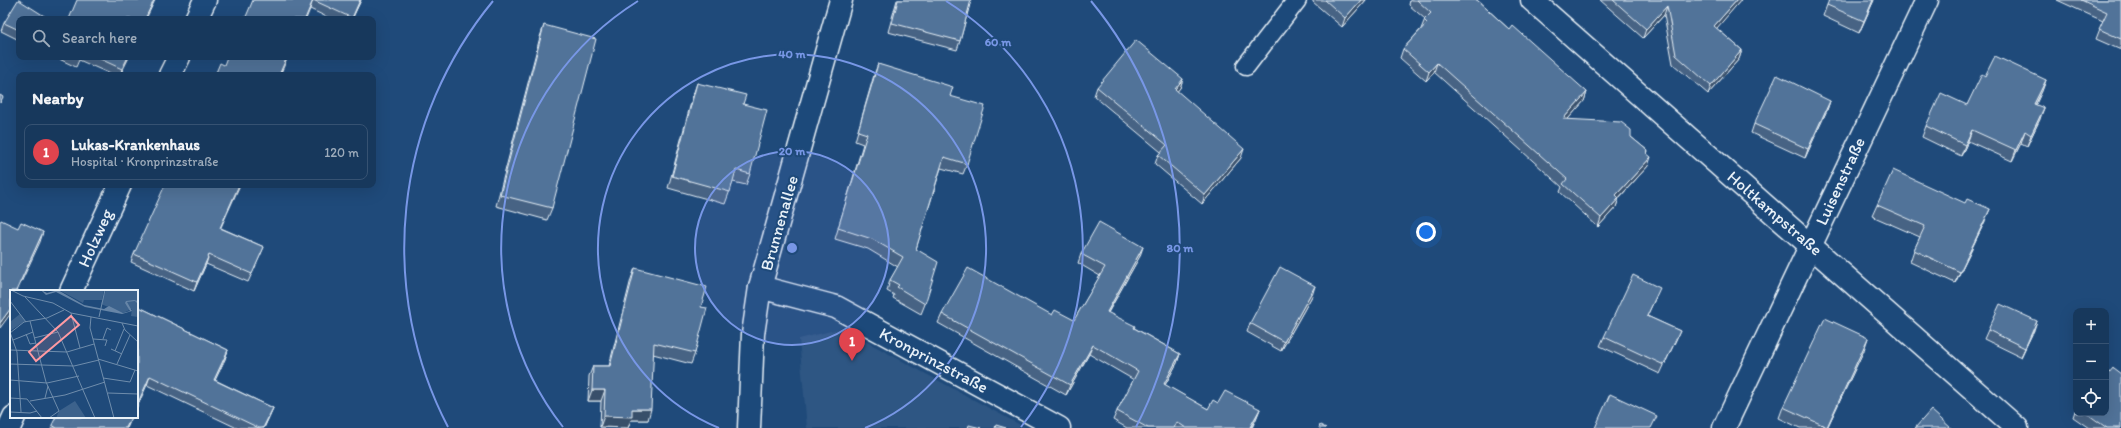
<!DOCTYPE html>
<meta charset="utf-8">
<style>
body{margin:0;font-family:Itim,sans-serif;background:#244365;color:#f1f3f6}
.controls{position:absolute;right:12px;bottom:12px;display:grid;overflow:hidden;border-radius:8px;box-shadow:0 4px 16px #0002}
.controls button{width:36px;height:36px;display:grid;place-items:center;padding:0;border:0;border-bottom:1px solid #365272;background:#17385c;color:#f1f3f6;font:20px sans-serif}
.you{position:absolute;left:1426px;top:232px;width:14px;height:14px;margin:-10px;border:3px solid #fff;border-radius:50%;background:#1a73e8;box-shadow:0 0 0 6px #1a73e833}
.badge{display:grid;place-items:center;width:26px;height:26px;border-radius:50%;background:#d6ab8b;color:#fff;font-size:13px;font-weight:700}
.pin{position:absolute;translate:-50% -33px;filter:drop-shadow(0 1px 2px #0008)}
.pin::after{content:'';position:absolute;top:21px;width:14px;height:12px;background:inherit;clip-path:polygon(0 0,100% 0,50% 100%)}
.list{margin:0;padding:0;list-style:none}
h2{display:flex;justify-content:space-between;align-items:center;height:52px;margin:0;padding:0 16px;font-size:17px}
h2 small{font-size:13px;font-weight:400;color:#9eacbb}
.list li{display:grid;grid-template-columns:26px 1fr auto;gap:12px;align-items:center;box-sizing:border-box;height:56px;margin:0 8px 8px;padding:0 8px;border:1px solid #365272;border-radius:8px}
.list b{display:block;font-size:15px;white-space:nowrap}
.list p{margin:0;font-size:13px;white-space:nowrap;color:#9eacbb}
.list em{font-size:13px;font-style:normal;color:#9eacbb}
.icon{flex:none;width:22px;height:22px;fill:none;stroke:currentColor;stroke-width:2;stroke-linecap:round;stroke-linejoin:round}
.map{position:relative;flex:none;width:2121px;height:428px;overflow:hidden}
.search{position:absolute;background:#17385c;box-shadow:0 4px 16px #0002;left:16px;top:16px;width:360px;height:44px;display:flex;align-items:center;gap:10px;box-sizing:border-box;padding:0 14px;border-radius:8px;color:#9eacbb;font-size:15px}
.panel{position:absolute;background:#17385c;box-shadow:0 4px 16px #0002;left:16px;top:72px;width:360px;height:116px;border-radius:8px}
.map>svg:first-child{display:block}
</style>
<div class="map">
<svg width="2121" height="428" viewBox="0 0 2121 428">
<rect width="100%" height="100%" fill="#1f4a7a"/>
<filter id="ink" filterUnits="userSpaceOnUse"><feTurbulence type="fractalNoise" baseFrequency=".025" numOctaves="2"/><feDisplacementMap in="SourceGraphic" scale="8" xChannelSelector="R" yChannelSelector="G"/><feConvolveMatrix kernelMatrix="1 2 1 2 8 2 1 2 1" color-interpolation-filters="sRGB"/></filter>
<g filter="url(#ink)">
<polygon fill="#2e5683" points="839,329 856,336 1026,428 807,428 799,339"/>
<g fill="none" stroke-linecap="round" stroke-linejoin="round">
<g stroke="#e8f1f8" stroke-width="21">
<polyline id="lane" points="1246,66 1297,0"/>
</g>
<g stroke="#e8f1f8" stroke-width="25">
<g id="street">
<polyline points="1532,0 2017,428"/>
<polyline points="196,19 205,0"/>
<polyline points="170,75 179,57"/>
<polyline points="760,287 836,307 1059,428"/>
<polyline points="71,291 120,185"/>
<polyline points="9,428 14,417"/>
<polyline points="1724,428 1927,0"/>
</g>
</g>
<g stroke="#e8f1f8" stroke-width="25">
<polyline id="secondary" points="749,428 753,334 760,287 841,0"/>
</g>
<use href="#lane" stroke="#1f4a7a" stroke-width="18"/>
<use href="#street" stroke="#1f4a7a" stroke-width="22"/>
<use href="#secondary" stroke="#1f4a7a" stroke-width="22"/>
</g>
<g fill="#466384" stroke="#e8f1f8">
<polygon points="253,0 361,0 352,19 331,19 310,9"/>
<polygon points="897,0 971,0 960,41 957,50 888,32"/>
<polygon points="1313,0 1366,0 1342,27 1313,2"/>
<polygon points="1410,0 1477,0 1510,30 1587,92 1584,101 1568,119 1631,137 1648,151 1647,154 1648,166 1619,198 1616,207 1598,227 1560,192 1562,187 1434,72 1426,81 1400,58 1403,49 1421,29 1425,19 1409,5"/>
<polygon points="1600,0 1741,0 1716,28 1742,50 1739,59 1708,94 1673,64 1664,15 1643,38"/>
<polygon points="1874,0 1859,33 1823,16 1827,5"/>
<polygon points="2057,0 2121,0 2121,50 2096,39 2103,21"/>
<polygon points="19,19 19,40 1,31 4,23"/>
<polygon points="544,25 552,208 547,220 496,206 540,37"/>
<polygon points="55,57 129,57 120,75 113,75 79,60 76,67"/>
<polygon points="878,64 950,96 967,164 963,174 941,168 916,249 925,304 921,314 893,298 894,295 887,291 890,280 898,267 868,249 835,239 863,144 855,141 874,75"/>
<polygon points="1985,76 2046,80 2042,91 2036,104 2040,119 2027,146 2021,143 2012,161 1968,141 1961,156 1922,137 1926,126 1967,105"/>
<polygon points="1183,79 1180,88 1177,91 1241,158 1202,204 1155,164 1158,155 1161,152 1094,96 1097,87"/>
<polygon points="697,83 743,104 750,174 746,185 733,182 725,204 668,188 693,95"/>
<polygon points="1830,101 1827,110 1805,158 1751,133 1754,124"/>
<polygon points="1877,205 1985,221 1955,283 1910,262 1914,250 1920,237 1872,216"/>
<polygon points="221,228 264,247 260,256 248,282 206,264 194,291 131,262 134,254"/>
<polygon points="1081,254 1140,256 1108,313 1180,354 1177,363 1165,385 1208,409 1218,403 1260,409 1256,419 1252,428 1127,428 1113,420 1117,411 1134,380 1089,354 1066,395 938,323 942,314 1052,315 1074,320 1100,276 1078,263"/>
<polygon points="635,268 701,307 695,353 691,364 653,354 648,420 631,420 628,428 600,427 601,401 588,401 589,376 593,366 609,366 631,279"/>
<polygon points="1312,296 1281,351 1247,332 1250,323"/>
<polygon points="1656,297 1647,316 1680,331 1676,340 1660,374 1600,346 1604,337"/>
<polygon points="137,306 228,350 225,359 215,380 273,408 269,417 264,428 237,428 147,385"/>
<polygon points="1988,330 2034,330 2021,357 1984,339"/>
<polygon points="1864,350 1827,428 1800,428 1779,418 1783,407"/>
<polygon points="2076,408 2076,413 2106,413 2121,428 2089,428 2073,417"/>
<polygon points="132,417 127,428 51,428 52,425"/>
</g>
<g fill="#39506b" stroke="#e8f1f8">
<polygon points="154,0 155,0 146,19 145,19"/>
<polygon points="313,0 310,9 306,19 305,19"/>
<polygon points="360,0 361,0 352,19"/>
<polygon points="1361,0 1366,0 1342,27 1345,18"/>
<polygon points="1737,0 1741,0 1711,35 1714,26"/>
<polygon points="1873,0 1874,0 1859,33 1864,21"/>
<polygon points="1667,6 1664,15 1643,38 1646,29"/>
<polygon points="1742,50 1739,59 1708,94 1711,86"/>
<polygon points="128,57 129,57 120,75 122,69"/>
<polygon points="287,57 288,57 280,75 279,75"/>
<polygon points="1437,63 1434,72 1426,81 1429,72"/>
<polygon points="1183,79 1180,88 1172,98 1175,89"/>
<polygon points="2046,80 2042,91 2030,115 2034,104"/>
<polygon points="1587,92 1584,101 1560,128 1563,119"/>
<polygon points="1830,101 1827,110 1805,158 1808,149"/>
<polygon points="2044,108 2040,119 2027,146 2031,135"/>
<polygon points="1972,130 1968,141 1961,156 1965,145"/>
<polygon points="2025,131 2021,143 2012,161 2016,150"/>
<polygon points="1244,149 1241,158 1202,204 1205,195"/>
<polygon points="1651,157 1648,166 1613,204 1616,195"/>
<polygon points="239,185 240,185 217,236 220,228"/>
<polygon points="1619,198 1616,207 1598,227 1601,218"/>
<polygon points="1990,209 1985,221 1955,283 1960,272"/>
<polygon points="43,232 40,242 17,291 16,291"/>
<polygon points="1143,247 1140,256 1103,321 1107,312"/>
<polygon points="209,255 206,264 194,291 197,282"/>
<polygon points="1315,286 1312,296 1281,351 1284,342"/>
<polygon points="11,308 11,313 0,328 0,323"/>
<polygon points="2037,321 2034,330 2021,357"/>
<polygon points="1868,338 1864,350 1827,428 1826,428"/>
<polygon points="1093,345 1089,354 1066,395 1070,385"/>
<polygon points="228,350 225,359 211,389 214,380"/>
<polygon points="1180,354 1177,363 1160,394 1164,384"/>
<polygon points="150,376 147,385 137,407 137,405"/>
<polygon points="592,390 605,390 601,401 588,401"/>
<polygon points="273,408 269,417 264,428 263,428"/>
<polygon points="632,409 651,409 648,420 631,420 628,428 600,427 604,416"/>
<polygon points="1260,409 1256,419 1251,428 1250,428"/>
<polygon points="131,417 132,417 127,428 126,428"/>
</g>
<g fill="#517399" stroke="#e8f1f8">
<polygon points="18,0 19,0 49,19 19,19 19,30 4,23"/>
<polygon points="77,0 154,0 145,19 69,19"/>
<polygon points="253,0 360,0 352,18 313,0 305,19 245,19"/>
<polygon points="898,0 971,0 960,41 892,23"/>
<polygon points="1325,0 1361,0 1345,18"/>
<polygon points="1417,0 1477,0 1510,30 1513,26 1587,92 1563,119 1621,122 1631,130 1631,137 1648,151 1646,153 1651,157 1616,195 1619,198 1601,218 1563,184 1567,179 1437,63 1429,72 1403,49 1427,23 1424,20 1431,13"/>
<polygon points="1613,0 1737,0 1714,26 1742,50 1711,86 1676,55 1667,6 1646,29"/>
<polygon points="1829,0 1873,0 1864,21 1827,5"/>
<polygon points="2081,0 2121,0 2121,39 2099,29 2107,12"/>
<polygon points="544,25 596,39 552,208 500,195"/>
<polygon points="1136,40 1183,79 1175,89 1244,149 1205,195 1158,155 1167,145 1097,87"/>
<polygon points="1995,56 2046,80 2034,104 2044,108 2031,135 2025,131 2016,150 1972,130 1965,145 1926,126 1941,93 1967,105 1982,74 1985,76"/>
<polygon points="96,57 128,57 122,69"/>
<polygon points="227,57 287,57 279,75 215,75 220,63 224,65"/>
<polygon points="878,64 953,87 950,96 985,106 967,164 944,157 916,249 938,262 925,304 897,287 899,285 890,280 903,257 872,239 838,228 867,134 858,131"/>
<polygon points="1777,75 1830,101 1808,149 1754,124"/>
<polygon points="697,83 746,95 743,104 767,110 750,174 736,170 730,192 672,176"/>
<polygon points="0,95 3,97 0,103"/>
<polygon points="1893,170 1965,203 1967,199 1990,209 1960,272 1914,250 1925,226 1877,205"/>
<polygon points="165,185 239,185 220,228 264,247 252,274 209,255 197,282 134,254"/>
<polygon points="1,220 18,228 21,222 43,232 16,291 11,291 11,308 0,323 0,222"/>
<polygon points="1099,222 1143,247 1107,312 1135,326 1134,328 1180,354 1164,384 1208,409 1213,400 1218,403 1225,391 1260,409 1250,427 1252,428 1186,428 1177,422 1174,428 1148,428 1117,411 1138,371 1093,345 1070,385 942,314 968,268 1052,315 1055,310 1074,320 1105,267 1081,254"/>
<polygon points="1280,267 1315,286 1284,342 1250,323"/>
<polygon points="635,268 707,287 701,307 707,308 695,353 654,343 651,409 632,409 632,417 604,416 605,390 592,390 593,366 610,366"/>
<polygon points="1633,275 1660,288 1647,316 1680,331 1664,365 1604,337"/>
<polygon points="2000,304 2037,321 2025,348 1988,330"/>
<polygon points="137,306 228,350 214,380 273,408 263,428 259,428 150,376 137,405"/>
<polygon points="1825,318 1868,338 1827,427 1783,407"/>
<polygon points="2113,368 2121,374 2121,428 2107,428 2086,413 2106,413 2106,371 2109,373"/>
<polygon points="1610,394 1657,416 1651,428 1595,428"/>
<polygon points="1931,410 1951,428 1915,428"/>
<polygon points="56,417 131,417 126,428 57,428 52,425"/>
<polygon points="969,425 981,428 968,428"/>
<polygon points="996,425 1006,428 995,428"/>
<polygon points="1320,425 1326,428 1319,428"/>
</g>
</g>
<circle cx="792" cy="248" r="97" fill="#7897e6" fill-opacity=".12"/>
<g fill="none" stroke="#7897e6" stroke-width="2">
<circle cx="792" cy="248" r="97"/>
<path d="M719 428A194 194 0 1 1 865 428"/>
<path d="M563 427A291 291 0 0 1 638 1M946 1A291 291 0 0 1 1021 427"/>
<path d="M448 427A388 388 0 0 1 493 1M1091 1A388 388 0 0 1 1136 427"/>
</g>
<g text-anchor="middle" stroke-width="4" stroke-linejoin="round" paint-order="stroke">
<g font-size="17" fill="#e8f1f8" stroke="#1f4a7a">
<text transform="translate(1840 181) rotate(-65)" y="6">Luisenstraße</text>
<text transform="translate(1775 213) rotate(41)" y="6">Holtkampstraße</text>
<text transform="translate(779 223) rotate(-74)" y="6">Brunnenallee</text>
<text transform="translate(95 238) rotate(-66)" y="6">Holzweg</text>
<text transform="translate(934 360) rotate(28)" y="6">Kronprinzstraße</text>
</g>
</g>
<g transform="translate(10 290)">
<rect width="128" height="128" fill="#1f4a7a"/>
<path d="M49,0H94L92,10H74L73,13ZM96,0H128V27L121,26L122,19L113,23L91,14ZM10,24L15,31L0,41V32ZM65,111L76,128H46L49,121Z" fill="#3c628c"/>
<path d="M31,0L37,3L48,0L74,15L94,19L99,16L113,23L120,21L115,13L116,11L124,10L128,11V14L125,11L117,12L122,21L112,24L75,17L46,2L36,5Z" fill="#6685a7"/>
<path fill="none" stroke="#6f8dac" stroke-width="1" d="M1,0L13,6L43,13L61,23L128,36M15,7L48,42L85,128M0,11L16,32M61,23L70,58M81,27L80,38L104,128M89,27L95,0M20,31L36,92L49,121L39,128M112,33L115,40L128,52M0,42L7,62L11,122M0,43L14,32L37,28L54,20M16,44L20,54L26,53M24,48L48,42M83,49L97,50L95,56M93,49L97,38L101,40M3,50L23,42M101,59L112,64M0,60L57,62L84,54M105,61L114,39M88,69L128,81M0,74L64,76L89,70M107,74L120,45M93,88L120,92L125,80M0,90L37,93L69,86M98,103L128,104M0,108L17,109L32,128M35,108L38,96M20,111L55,105L95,92M0,122L20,123L27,121"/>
<path fill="#ff9aa2" fill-opacity="0.15" stroke="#ff9aa2" stroke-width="2" d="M61,26L69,35L26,71L19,62Z"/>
<rect width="128" height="128" fill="none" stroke="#e8f1f8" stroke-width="2"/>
</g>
<circle cx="792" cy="248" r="6" fill="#7897e6" stroke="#1f4a7a" stroke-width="2"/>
<g font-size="12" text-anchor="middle" font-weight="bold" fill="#7897e6" stroke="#1f4a7a" stroke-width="4" stroke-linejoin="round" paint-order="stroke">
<text x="998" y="46">60 m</text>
<text x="792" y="58">40 m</text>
<text x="792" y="155">20 m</text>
<text x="1180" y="252">80 m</text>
</g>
</svg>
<div class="controls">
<button>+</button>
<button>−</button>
<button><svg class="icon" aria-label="locate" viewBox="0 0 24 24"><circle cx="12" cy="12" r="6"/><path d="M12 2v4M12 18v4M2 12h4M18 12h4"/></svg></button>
</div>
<div class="you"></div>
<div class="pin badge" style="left:852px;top:361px;background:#e0444e">1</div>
<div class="search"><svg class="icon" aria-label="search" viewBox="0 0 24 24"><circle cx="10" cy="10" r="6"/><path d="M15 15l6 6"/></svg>Search here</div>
<section class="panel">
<h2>Nearby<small></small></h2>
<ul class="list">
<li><span class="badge" style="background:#e0444e">1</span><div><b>Lukas-Krankenhaus</b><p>Hospital · Kronprinzstraße</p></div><em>120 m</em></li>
</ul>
</section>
</div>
